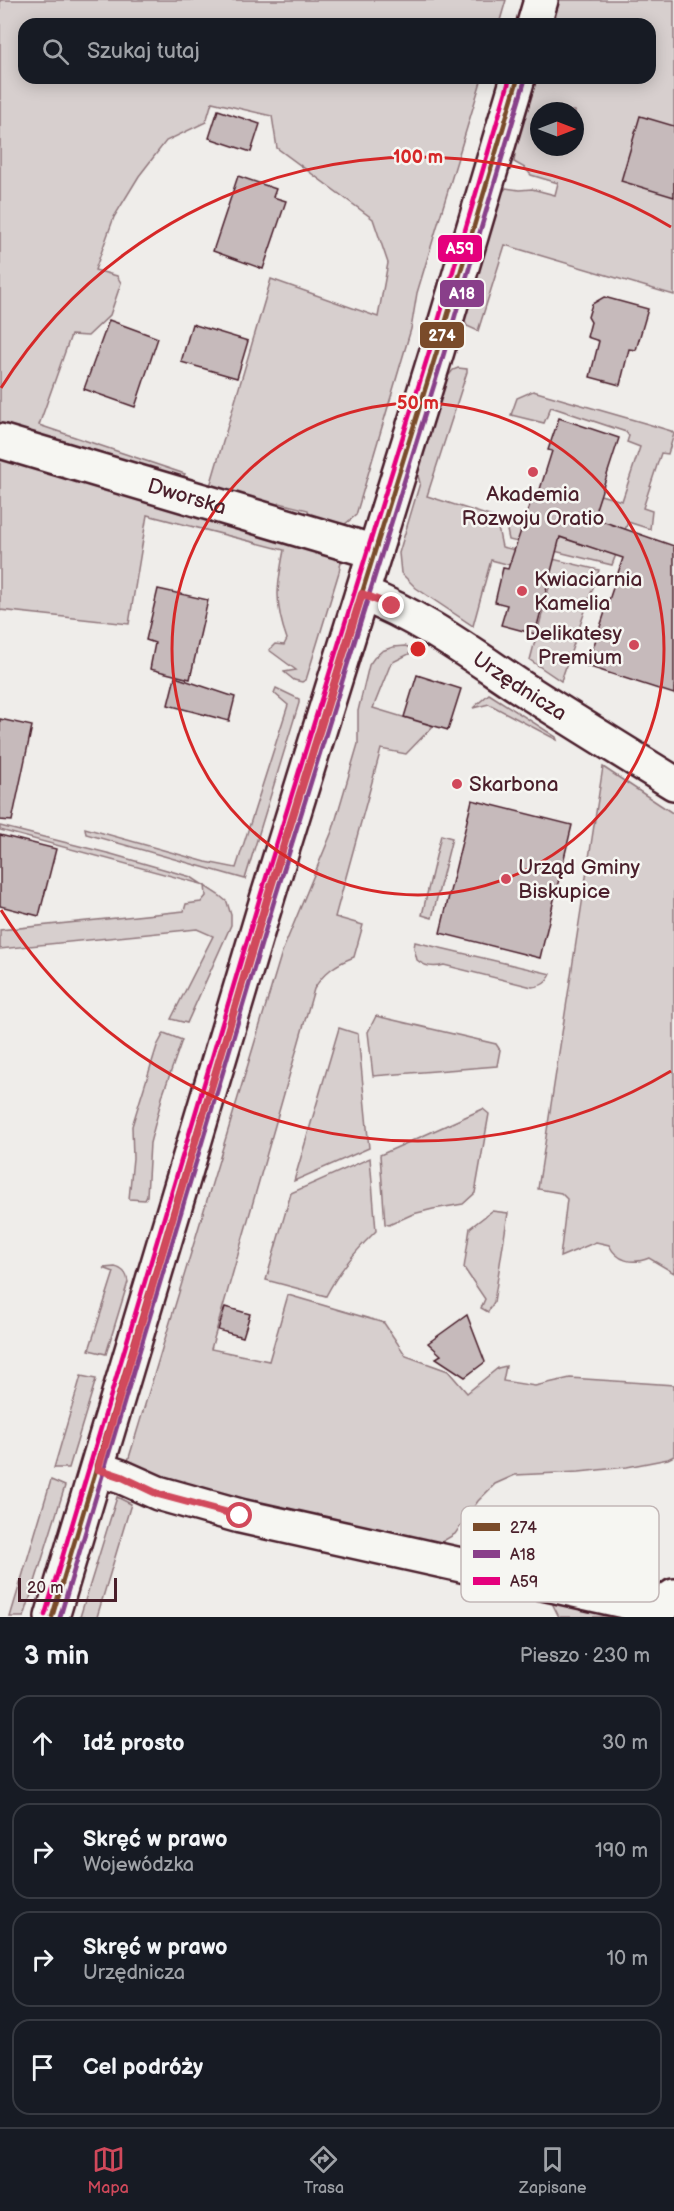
<!DOCTYPE html>
<html lang="pl">
<meta charset="utf-8">
<style>
body{margin:0;font-family:"Balsamiq Sans",sans-serif;background:#20242c;color:#f1f3f6}
.compass{position:absolute;left:530px;top:102px;width:54px;height:54px;border-radius:50%;background:#171b24;box-shadow:0 3px 15px #0003;rotate:90deg}
.scale{position:absolute;left:18px;bottom:15px;width:99px;box-sizing:border-box;padding-left:6px;border:3px solid #4a1f2b;border-top:0;font-size:16px;line-height:21px;white-space:nowrap;color:#4a1f2b;-webkit-text-stroke:4px #f6f6f2;paint-order:stroke}
.stop{position:absolute;width:18px;height:18px;margin:-14px;border:4px solid #d1495b;border-radius:50%;background:#fff}
.stop.end{background:#d1495b;border-color:#fff;box-shadow:0 2px 6px #0008}
.list{margin:0;padding:0;list-style:none}
h2{display:flex;justify-content:space-between;align-items:center;height:78px;margin:0;padding:0 24px;font-size:26px}
h2 small{font-size:20px;font-weight:400;color:#9ea1a6}
.list li{display:grid;grid-template-columns:39px 1fr auto;gap:18px;align-items:center;box-sizing:border-box;height:96px;margin:0 12px 12px;padding:0 12px;border:2px solid #363941;border-radius:18px}
.list b{display:block;font-size:22px;white-space:nowrap}
.list p{margin:0;font-size:20px;white-space:nowrap;color:#9ea1a6}
.list em{font-size:20px;font-style:normal;color:#9ea1a6}
.icon{flex:none;width:33px;height:33px;fill:none;stroke:currentColor;stroke-width:2;stroke-linecap:round;stroke-linejoin:round}
.map{position:relative;flex:none;width:674px;height:1617px;overflow:hidden}
.search{position:absolute;background:#171b24;box-shadow:0 3px 15px #0003;left:18px;right:18px;top:18px;height:66px;display:flex;align-items:center;gap:15px;box-sizing:border-box;padding:0 21px;border-radius:18px;color:#9ea1a6;font-size:22px}
.sheet{height:510px;background:#171b24}
nav{display:flex;justify-content:space-around;align-items:center;box-sizing:border-box;height:84px;border-top:2px solid #363941;background:#171b24;font-size:16px;color:#9ea1a6}
nav a{display:grid;justify-items:center;gap:3px}
nav .on{color:#d1495b}
.map>svg:first-child{display:block}
</style>
<div class="map">
<svg width="674" height="1617" viewBox="0 0 674 1617">
<rect width="100%" height="100%" fill="#efedea"/>
<filter id="ink" filterUnits="userSpaceOnUse"><feTurbulence type="fractalNoise" baseFrequency=".0167" numOctaves="2"/><feDisplacementMap in="SourceGraphic" scale="12" xChannelSelector="R" yChannelSelector="G"/><feConvolveMatrix kernelMatrix="1 2 1 2 8 2 1 2 1" color-interpolation-filters="sRGB"/></filter>
<g filter="url(#ink)">
<g fill="#d7cfce" stroke="#90777c" stroke-width="1.5" fill-rule="evenodd">
<polygon points="0,0 506,0 499,24 24,24 24,78 482,78 417,293 411,329 356,515 339,529 308,523 308,510 280,503 275,513 208,493 271,279 378,317 388,263 373,219 277,148 272,116 212,102 206,122 166,141 139,176 114,217 95,270 117,276 121,283 110,315 88,336 71,335 39,425 185,474 179,485 0,427"/>
<path d="M556,0H674V295L505,245L478,331L467,326L463,317L501,194L506,188L519,190L532,189L555,195L558,183L531,175L525,168L514,162L518,130L533,78H650V24H549ZM539,111H575V147H539Z"/>
<polygon points="458,368 467,369 467,372 427,496 496,518 502,547 599,570 561,681 530,660 552,576 491,560 473,626 416,588 401,573 399,553 420,483 417,472 445,380 453,370"/>
<polygon points="533,391 648,424 671,431 674,434 668,454 661,453 643,508 652,511 650,529 628,522 612,565 509,540 505,520 584,545 600,495 622,501 640,447 627,442 629,436 626,432 551,407 544,423 511,415 517,398"/>
<path d="M0,457L328,553L341,562L339,572L306,680L302,682L294,680L284,672L296,670L269,650L275,644L284,645L287,639C274,603 277,586 284,550L147,515L129,624L0,610Z"/>
<path d="M405,646L417,650L391,663L373,708L433,726L406,754L381,749L335,917L363,925L354,957C336,964 324,972 314,989L211,1349L269,1361L288,1295L384,1323L406,1356L448,1371L467,1393L498,1368L506,1366L503,1381L535,1386L570,1378L674,1385V1456L668,1459L627,1467L579,1472L515,1475L495,1484L478,1501L455,1534L435,1546L144,1477L128,1461L282,952L333,829L358,744V711L369,665L374,658L382,651L393,647Z"/>
<polygon points="276,688 299,699 299,703 245,879 86,834 85,828 206,862 236,868 288,705 274,693"/>
<polygon points="489,694 556,737 557,740 489,704 473,708"/>
<path d="M603,767L674,814V1273L649,1258C632,1265 617,1261 609,1245L596,1242L560,1257L567,1199L561,1193L538,1189Z"/>
<polygon points="0,826 111,854 191,877 220,896 227,902 231,915 231,925 187,1023 171,1019 213,936 197,929 0,949 0,930 184,911 186,904 201,902 206,896 205,885 0,830"/>
<polygon points="441,835 452,838 432,918 422,915"/>
<path d="M415,942L551,974C547,983 542,986 532,987L444,965C434,968 425,967 417,960L414,948Z"/>
<polygon points="376,1016 496,1044 500,1050 497,1066 373,1076 368,1032"/>
<polygon points="339,1028 358,1034 369,1148 294,1181"/>
<polygon points="164,1033 182,1040 163,1094 150,1143 147,1196 145,1200 129,1199 133,1158 132,1126 157,1046"/>
<polygon points="483,1109 489,1114 475,1193 463,1204 433,1209 413,1214 389,1225 385,1224 380,1155"/>
<path d="M370,1158L376,1231C355,1251 339,1271 326,1296L266,1280L291,1193Z"/>
<polygon points="492,1211 508,1213 494,1302 488,1312 481,1308 485,1299 464,1268 470,1228"/>
<path d="M115,1267C123,1269 127,1273 128,1282L106,1354L89,1350L114,1272L103,1268Z"/>
<polygon points="81,1376 96,1379 69,1468 54,1468"/>
<polygon points="51,1480 65,1486 24,1617 10,1617"/>
<polygon points="117,1497 131,1504 97,1617 80,1617"/>
<polygon points="555,1599 634,1617 559,1617 553,1605"/>
</g>
<g fill="#c6babb" stroke="#4a1f2b" stroke-width="1.5">
<polygon points="218,110 260,124 251,152 209,138"/>
<polygon points="640,116 674,126 674,197 621,181"/>
<polygon points="238,176 276,189 273,197 286,201 263,269 213,251"/>
<polygon points="604,297 648,309 636,350 629,349 620,385 590,377 599,341 587,337 591,322 588,317 592,304"/>
<polygon points="109,320 158,338 135,407 84,389"/>
<polygon points="192,324 248,341 237,378 181,362"/>
<polygon points="559,418 619,438 593,518 674,546 674,694 587,666 623,558 560,537 535,634 501,625 507,605 495,602 503,568 508,569 532,498 537,499 552,451 548,450"/>
<polygon points="158,589 208,600 190,679 150,669 155,643 146,640"/>
<polygon points="417,675 461,689 448,730 404,717"/>
<polygon points="175,677 235,697 229,721 168,705"/>
<polygon points="0,719 32,726 12,821 0,820"/>
<polygon points="472,800 572,825 540,958 440,933"/>
<polygon points="0,835 56,849 39,916 0,906"/>
<polygon points="225,1307 250,1314 243,1337 218,1330"/>
<polygon points="467,1315 485,1362 465,1377 436,1358 441,1355 428,1343"/>
</g>
<g fill="none" stroke-linecap="round" stroke-linejoin="round">
<g stroke="#4a1f2b" stroke-width="38">
<g id="minor">
<path id="s1" d="M0,441L375,552"/>
<polyline points="98,1469 122,1477 158,1493 240,1516 646,1606 663,1606 674,1596"/>
</g>
</g>
<g stroke="#4a1f2b" stroke-width="38">
<g id="tertiary">
<path id="s2" d="M362,594C419,616 468,652 519,686C570,719 622,751 674,783"/>
</g>
</g>
<g stroke="#4a1f2b" stroke-width="38">
<g id="secondary">
<polyline points="534,24 541,0"/>
<polyline points="52,1617 268,896 437,351 518,78"/>
</g>
</g>
<use href="#minor" stroke="#f6f6f2" stroke-width="33"/>
<use href="#tertiary" stroke="#f6f6f2" stroke-width="33"/>
<use href="#secondary" stroke="#f6f6f2" stroke-width="33"/>
<g stroke="#f6f6f2" stroke-width="9">
<polyline id="bus-1" points="52,1617 268,896 437,351 518,78"/>
</g>
<g stroke="#f6f6f2" stroke-width="9">
<polyline id="bus-2" points="60,1617 275,898 444,353 525,80"/>
</g>
<g stroke="#f6f6f2" stroke-width="9">
<polyline id="bus-3" points="45,1615 261,894 430,349 510,78"/>
</g>
<use href="#bus-1" stroke="#7a4b2a" stroke-width="4.5"/>
<use href="#bus-2" stroke="#893f8a" stroke-width="4.5"/>
<use href="#bus-3" stroke="#e5007d" stroke-width="4.5"/>
</g>
</g>
<g fill="none" stroke-linecap="round" stroke-linejoin="round" filter="url(#ink)">
<polyline stroke="#d1495b" stroke-width="8" points="240,1516 158,1494 122,1477 98,1469 268,896 362,594 392,606"/>
</g>
<g fill="none" stroke="#d62828" stroke-width="3">
<circle cx="418" cy="649" r="246"/>
<path d="M671 1071A492 492 0 0 1 1 910M1 388A492 492 0 0 1 671 227"/>
</g>
<g fill="#d1495b" stroke="#f6f6f2" stroke-width="2">
<circle cx="533" cy="472" r="6"/>
<circle cx="522" cy="591" r="6"/>
<circle cx="634" cy="645" r="6"/>
<circle cx="457" cy="784" r="6"/>
<circle cx="506" cy="879" r="6"/>
</g>
<g text-anchor="middle" stroke-width="5" stroke-linejoin="round" paint-order="stroke">
<g font-size="21" fill="#4a1f2b" stroke="#f6f6f2" text-anchor="start">
<text x="533" y="501" text-anchor="middle">Akademia<tspan x="533" dy="24">Rozwoju Oratio</tspan></text>
<text x="534" y="586">Kwiaciarnia<tspan x="534" dy="24">Kamelia</tspan></text>
<text x="622" y="640" text-anchor="end">Delikatesy<tspan x="622" dy="24">Premium</tspan></text>
<text x="469" y="791">Skarbona</text>
<text x="518" y="874">Urząd Gminy<tspan x="518" dy="24">Biskupice</tspan></text>
</g>
<g font-size="21" fill="#4a1f2b" stroke="#f6f6f2">
<text dy="7" stroke="none"><textPath href="#s1" startOffset="195">Dworska</textPath></text>
<text dy="7" stroke="none"><textPath href="#s2" startOffset="183">Urzędnicza</textPath></text>
</g>
</g>
<rect x="461" y="1506" width="198" height="96" rx="9" fill="#f6f6f2" stroke="#c2b6b6" stroke-width="1.5"/>
<rect x="473" y="1523" width="27" height="8" fill="#7a4b2a"/>
<rect x="473" y="1550" width="27" height="8" fill="#893f8a"/>
<rect x="473" y="1577" width="27" height="8" fill="#e5007d"/>
<g font-size="16" fill="#4a1f2b">
<text x="510" y="1533">274</text>
<text x="510" y="1560">A18</text>
<text x="510" y="1587">A59</text>
</g>
<circle cx="418" cy="649" r="9" fill="#d62828" stroke="#f6f6f2" stroke-width="3"/>
<g font-size="18" text-anchor="middle" font-weight="bold" fill="#d62828" stroke="#f6f6f2" stroke-width="5" stroke-linejoin="round" paint-order="stroke">
<text x="418" y="163">100 m</text>
<text x="418" y="409">50 m</text>
</g>
<g stroke="#f6f6f2" stroke-width="2">
<rect x="437" y="234" width="46" height="29" rx="6" fill="#e5007d"/>
<rect x="439" y="279" width="46" height="29" rx="6" fill="#893f8a"/>
<rect x="419" y="321" width="46" height="28" rx="6" fill="#7a4b2a"/>
</g>
<g font-size="16" text-anchor="middle" font-weight="bold" fill="#fff">
<text x="460" y="254">A59</text>
<text x="462" y="299">A18</text>
<text x="442" y="341">274</text>
</g>
</svg>
<svg class="compass" viewBox="-18 -18 36 36"><path d="M0-13l5 13h-10z" fill="#e53935"/><path d="M0 13l5-13h-10z" fill="#9ea1a6"/></svg>
<div class="scale">20 m</div>
<div class="stop" style="left:240px;top:1516px"></div>
<div class="stop end" style="left:392px;top:606px"></div>
<div class="search"><svg class="icon" aria-label="search" viewBox="0 0 24 24"><circle cx="10" cy="10" r="6"/><path d="M15 15l6 6"/></svg>Szukaj tutaj</div>
</div>
<section class="sheet">
<h2>3 min<small>Pieszo · 230 m</small></h2>
<ul class="list">
<li><svg class="icon" aria-label="ahead" viewBox="0 0 24 24"><path d="M12 20V5M6 11l6-6 6 6"/></svg><div><b>Idź prosto</b></div><em>30 m</em></li>
<li><svg class="icon" aria-label="right" viewBox="0 0 24 24"><path d="M7 20v-9h11M14 6l5 5-5 5"/></svg><div><b>Skręć w prawo</b><p>Wojewódzka</p></div><em>190 m</em></li>
<li><svg class="icon" aria-label="right" viewBox="0 0 24 24"><path d="M7 20v-9h11M14 6l5 5-5 5"/></svg><div><b>Skręć w prawo</b><p>Urzędnicza</p></div><em>10 m</em></li>
<li><svg class="icon" aria-label="arrive" viewBox="0 0 24 24"><path d="M6 21V4h12l-3 4 3 4H6"/></svg><div><b>Cel podróży</b></div></li>
</ul>
</section>
<nav>
<a class="on"><svg class="icon" aria-label="map" viewBox="0 0 24 24"><path d="M3 6l6-2 6 2 6-2v14l-6 2-6-2-6 2zM9 4v14M15 6v14"/></svg>Mapa</a>
<a><svg class="icon" aria-label="directions" viewBox="0 0 24 24"><path d="M12 3l9 9-9 9-9-9zM9 14v-3h6M13 9l2 2-2 2"/></svg>Trasa</a>
<a><svg class="icon" aria-label="saved" viewBox="0 0 24 24"><path d="M7 4h10v16l-5-4-5 4z"/></svg>Zapisane</a>
</nav>
